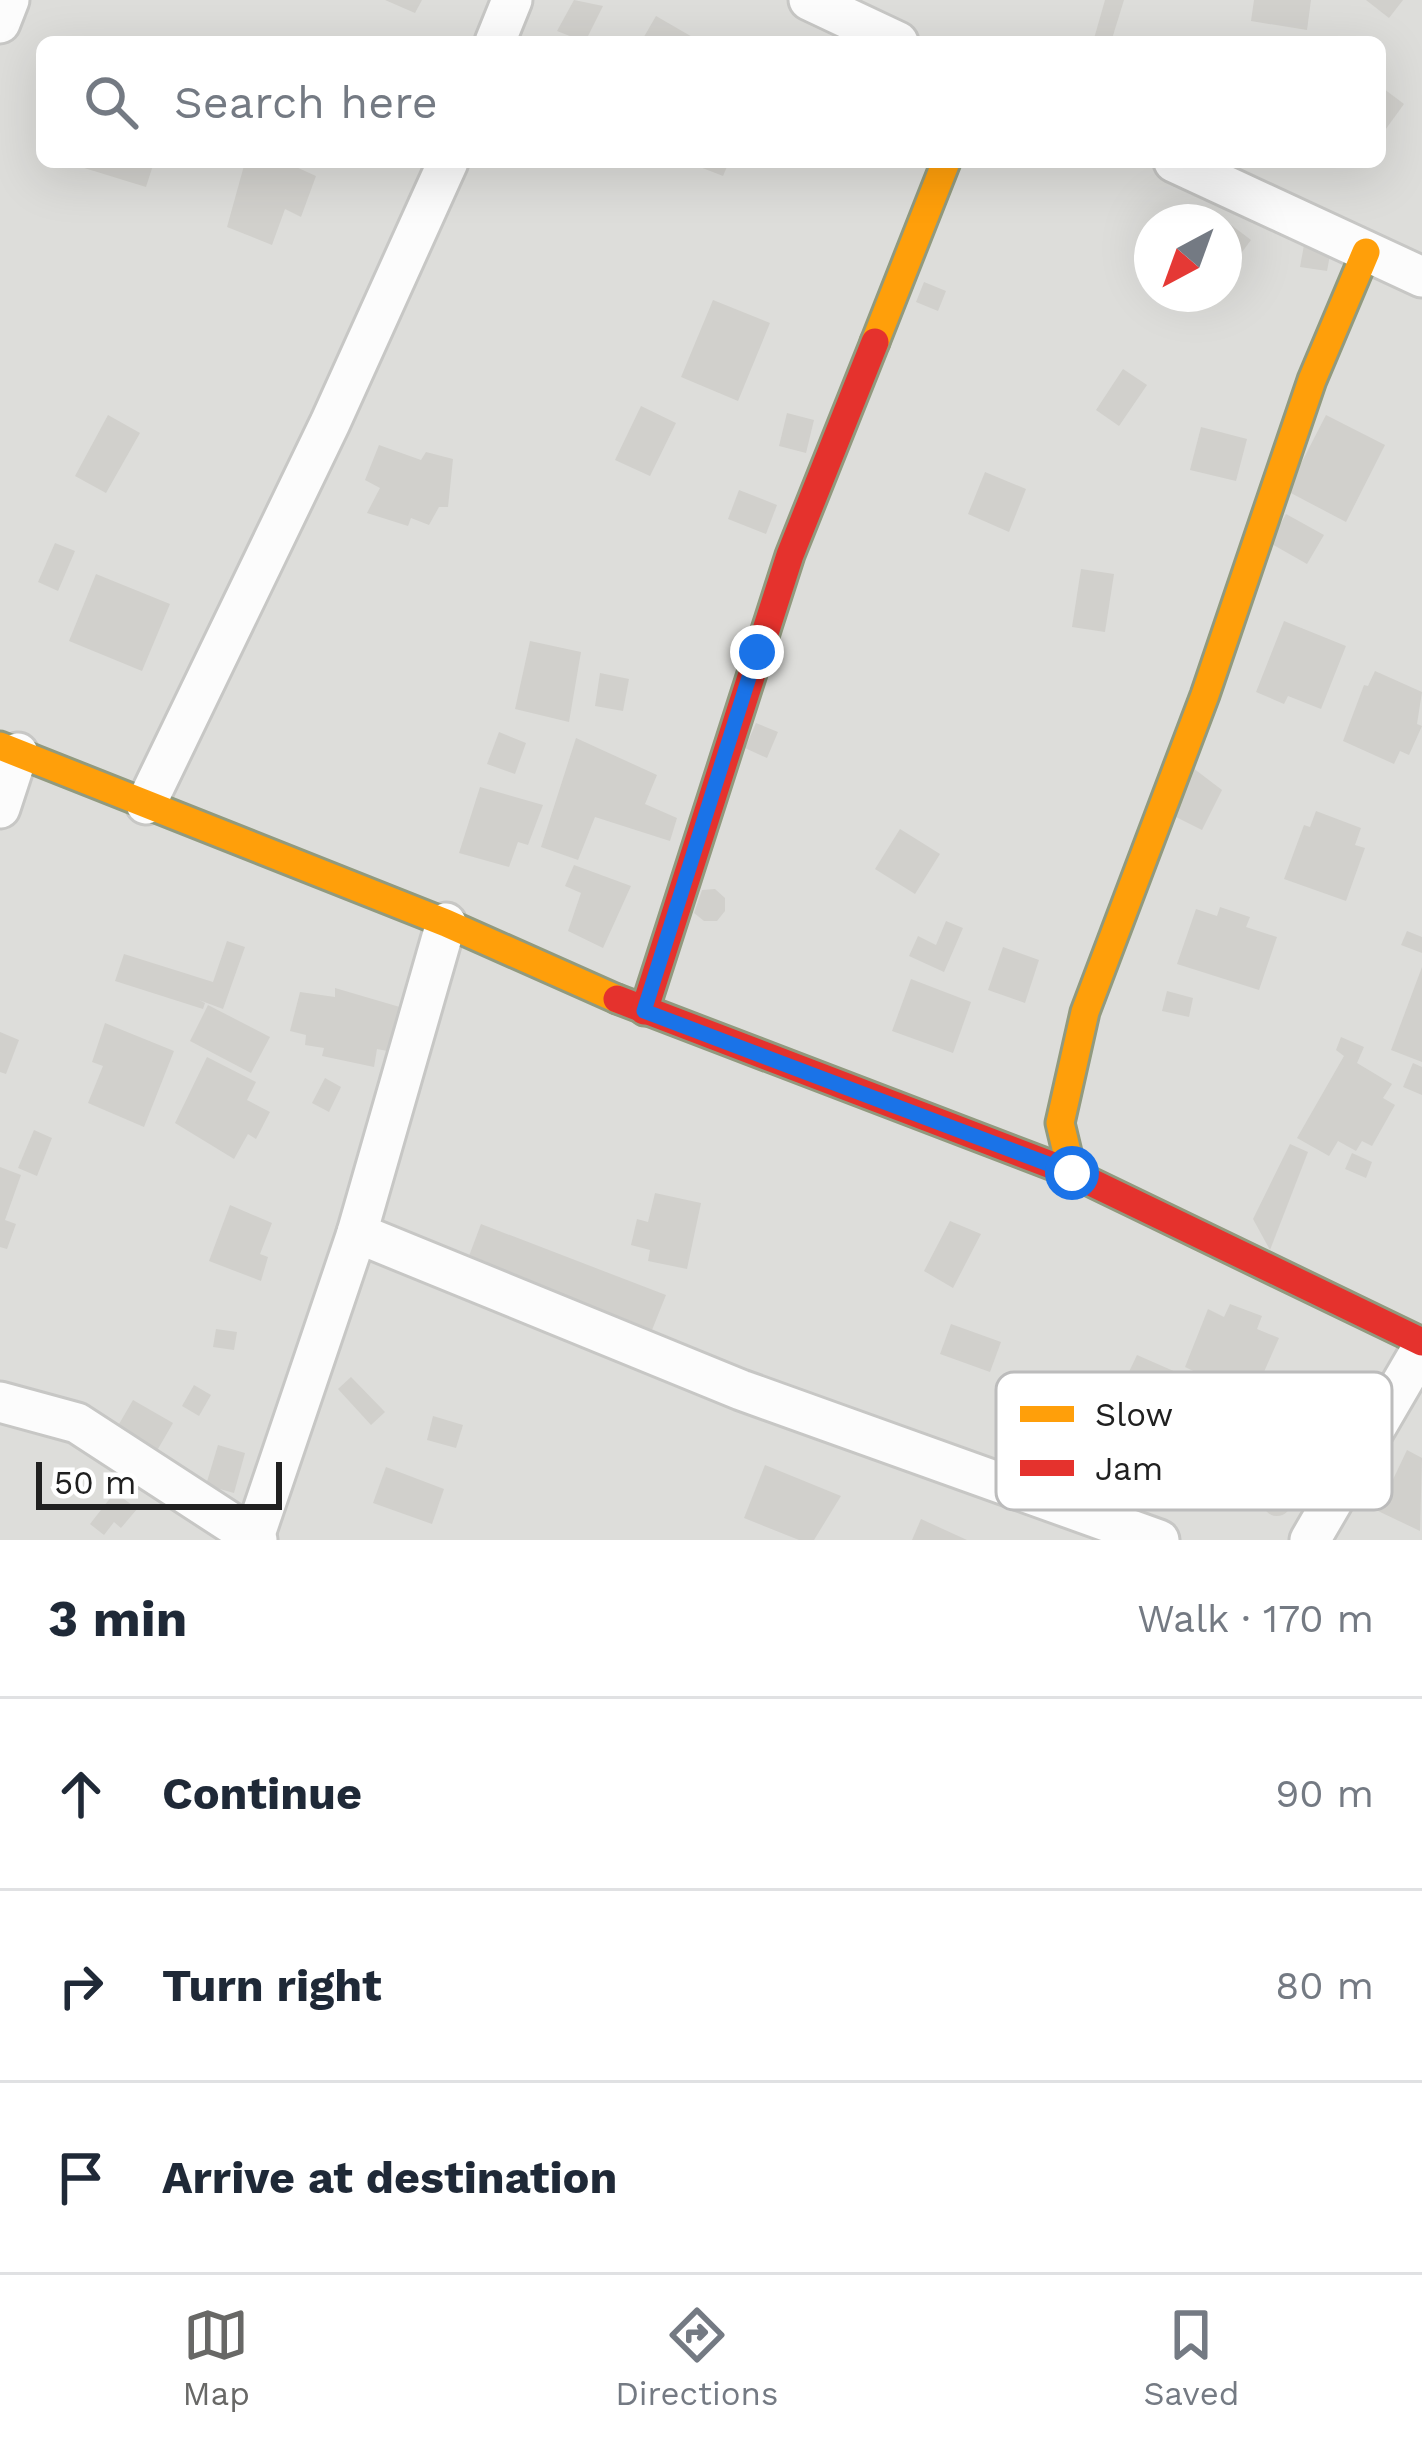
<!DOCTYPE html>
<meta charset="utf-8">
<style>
body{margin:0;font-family:"Work Sans",sans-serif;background:#f2f2f3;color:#1f2937}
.compass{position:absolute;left:1134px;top:204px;width:108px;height:108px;border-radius:50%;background:#fff;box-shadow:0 12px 48px #0002;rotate:221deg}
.scale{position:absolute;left:36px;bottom:30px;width:246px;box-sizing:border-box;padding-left:12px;border:6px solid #202020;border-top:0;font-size:33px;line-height:42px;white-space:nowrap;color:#202020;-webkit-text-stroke:9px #fff;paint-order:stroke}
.stop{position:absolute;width:36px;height:36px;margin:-27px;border:9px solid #1a73e8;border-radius:50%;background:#fff}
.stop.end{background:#1a73e8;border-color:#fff;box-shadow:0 3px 12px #0008}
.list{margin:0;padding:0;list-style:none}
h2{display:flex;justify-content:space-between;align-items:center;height:156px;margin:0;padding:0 48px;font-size:51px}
h2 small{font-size:39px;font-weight:400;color:#747a83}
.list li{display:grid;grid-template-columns:78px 1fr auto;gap:36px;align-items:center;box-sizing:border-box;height:192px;padding:0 48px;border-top:3px solid #e0e1e3}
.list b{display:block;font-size:45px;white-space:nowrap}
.list em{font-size:39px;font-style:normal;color:#747a83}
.icon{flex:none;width:66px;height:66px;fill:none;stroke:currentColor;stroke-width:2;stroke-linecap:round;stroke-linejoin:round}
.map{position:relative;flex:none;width:1422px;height:1540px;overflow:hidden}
.search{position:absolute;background:#fff;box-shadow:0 12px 48px #0002;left:36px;right:36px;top:36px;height:132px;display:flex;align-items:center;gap:30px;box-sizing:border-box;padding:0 42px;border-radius:18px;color:#747a83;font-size:45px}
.sheet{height:732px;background:#fff}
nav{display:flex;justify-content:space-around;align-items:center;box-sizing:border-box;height:168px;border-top:3px solid #e0e1e3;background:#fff;font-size:33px;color:#747a83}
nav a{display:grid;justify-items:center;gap:6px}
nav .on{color:#686866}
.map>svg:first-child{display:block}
</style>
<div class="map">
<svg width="1422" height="1540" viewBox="0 0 1422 1540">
<rect width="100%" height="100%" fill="#eeeee9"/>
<path fill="#ddddda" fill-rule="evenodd" d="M0,0H1422V1540H0ZM42,42H1380V162H42ZM1152,222H1224V294H1152Z"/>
<g fill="#d1d0cc">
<polygon points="385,0 422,0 415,13"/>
<polygon points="574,0 603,6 585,42 557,31"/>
<polygon points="1105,0 1124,0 1111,42 1093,42"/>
<polygon points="1254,0 1311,0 1307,30 1251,21"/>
<polygon points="1366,0 1403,0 1389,18"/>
<polygon points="656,16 701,42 641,42"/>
<polygon points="1380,86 1404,104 1380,137"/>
<polygon points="82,162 154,162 146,187 81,167"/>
<polygon points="245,162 285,162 316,176 301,217 285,209 272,245 227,227"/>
<polygon points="702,162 729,162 723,176 700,167"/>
<polygon points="1214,212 1251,240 1224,276 1224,222 1206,222"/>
<polygon points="1304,245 1331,250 1327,271 1300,267"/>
<polygon points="924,282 946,291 938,311 916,302"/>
<polygon points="713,300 770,323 738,401 681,377"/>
<polygon points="1123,369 1147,385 1119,426 1096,410"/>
<polygon points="641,406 676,423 650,476 615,460"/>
<polygon points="787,413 814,420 806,453 779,446"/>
<polygon points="108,415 140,433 106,493 75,476"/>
<polygon points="1326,415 1385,445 1346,522 1287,491"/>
<polygon points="1201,427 1247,439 1236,481 1190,470"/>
<polygon points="379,445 421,460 426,452 453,459 448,507 439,507 429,525 411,518 408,526 367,513 380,488 365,480"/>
<polygon points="985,472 1026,489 1009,532 968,514"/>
<polygon points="739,490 777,505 766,534 728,519"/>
<polygon points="1286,514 1324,535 1307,564 1270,543"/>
<polygon points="55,543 75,551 58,591 38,582"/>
<polygon points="1081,569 1114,574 1105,632 1072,627"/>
<polygon points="96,574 170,604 142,671 69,641"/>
<polygon points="1284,621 1346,646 1321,709 1288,696 1284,704 1256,692"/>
<polygon points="530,641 581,652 569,722 515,709"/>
<polygon points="1375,671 1422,692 1417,724 1422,726 1409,755 1400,751 1394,764 1343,741 1364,685 1368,686"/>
<polygon points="600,673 629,679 623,711 595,706"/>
<polygon points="756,723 778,732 767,758 745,748"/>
<polygon points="499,732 526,743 515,774 487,764"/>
<polygon points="576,738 657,775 645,804 677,818 670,841 595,817 578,860 541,847"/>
<polygon points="1193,768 1222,790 1202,830 1170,814"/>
<polygon points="480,787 543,805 528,845 518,842 509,867 459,853"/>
<polygon points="1316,811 1361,828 1355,845 1365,848 1346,901 1284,879 1304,825 1310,827"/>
<polygon points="900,829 940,854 915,894 875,869"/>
<polygon points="574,865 631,886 603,948 568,931 581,893 565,886"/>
<polygon points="715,889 725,898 725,911 717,921 704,921 694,913 702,890"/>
<polygon points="1220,907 1250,917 1246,927 1277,937 1259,990 1177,964 1196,909 1217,916"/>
<polygon points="946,921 963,928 944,972 909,956 918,936 936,945"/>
<polygon points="1407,931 1422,937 1422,953 1401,945"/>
<polygon points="227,941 245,947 223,1009 199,1000 205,1003 203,1009 115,981 124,954 213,982"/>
<polygon points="1003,947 1039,960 1025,1003 988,990"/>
<polygon points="1422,967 1422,1062 1391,1050"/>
<polygon points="911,979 971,1002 953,1053 892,1031"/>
<polygon points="335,988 410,1010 398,1053 377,1049 374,1067 322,1056 324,1048 305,1045 306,1035 290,1031 300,992 335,997"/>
<polygon points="1167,991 1193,998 1189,1017 1162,1011"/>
<polygon points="208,1005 270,1037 251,1073 190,1041"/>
<polygon points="105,1023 174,1051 144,1127 88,1103 103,1066 92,1062"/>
<polygon points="0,1032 19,1040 6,1074 0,1072"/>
<polygon points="1341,1037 1364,1047 1357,1063 1392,1084 1383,1098 1395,1105 1372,1146 1362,1141 1356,1151 1338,1141 1329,1156 1297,1138 1344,1056 1336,1050"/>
<polygon points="207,1057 256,1082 247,1100 270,1112 256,1139 248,1134 234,1159 175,1123"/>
<polygon points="1413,1063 1422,1067 1422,1095 1403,1087"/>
<polygon points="325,1078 341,1087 329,1112 312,1103"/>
<polygon points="34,1130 52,1138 37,1176 18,1168"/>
<polygon points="1290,1144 1308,1152 1270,1250 1253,1219"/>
<polygon points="1352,1153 1372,1162 1366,1178 1345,1169"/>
<polygon points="0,1167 21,1175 5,1220 16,1224 7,1249 0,1247"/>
<polygon points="655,1193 701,1203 687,1269 648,1261 650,1250 631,1245 637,1219 648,1222"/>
<polygon points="230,1205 272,1223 260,1254 268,1257 261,1281 209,1261"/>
<polygon points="950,1221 981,1234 953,1288 924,1271"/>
<polygon points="481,1224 666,1295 650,1335 466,1264"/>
<polygon points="1230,1304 1262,1316 1257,1329 1279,1338 1252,1399 1185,1367 1208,1309 1224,1317"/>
<polygon points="951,1324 1001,1342 990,1372 940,1354"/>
<polygon points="216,1329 237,1332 234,1350 213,1347"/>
<polygon points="1137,1355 1217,1390 1204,1415 1156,1394 1158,1388 1128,1374"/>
<polygon points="351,1377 385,1412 371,1425 338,1389"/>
<polygon points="194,1385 211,1395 199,1416 182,1406"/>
<polygon points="133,1400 173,1423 155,1454 115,1431"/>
<polygon points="433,1416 463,1425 456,1448 427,1440"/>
<polygon points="218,1445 245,1453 234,1493 206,1485"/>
<polygon points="1407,1450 1422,1458 1420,1531 1378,1511"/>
<polygon points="765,1465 841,1496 814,1540 799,1540 744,1518"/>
<polygon points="386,1467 444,1489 432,1524 373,1503"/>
<circle cx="1277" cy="1502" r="14"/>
<polygon points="115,1492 137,1509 121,1528 114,1522 104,1535 90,1524"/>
<polygon points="921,1519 967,1540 912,1540"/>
</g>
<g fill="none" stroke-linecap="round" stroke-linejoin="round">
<g stroke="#c7c7c5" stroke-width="45">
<g id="street">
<polyline points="809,0 898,42"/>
<polyline points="0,23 9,0"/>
<polyline points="495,42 512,0"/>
<polyline points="1174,162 1422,277"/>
<polyline points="146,804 330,423 448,162"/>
<polyline points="0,808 18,753"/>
<polyline points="357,1233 741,1390 1159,1540"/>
<polyline points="0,1402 77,1423 257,1540"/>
<polyline points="253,1540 357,1233 446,923"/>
<polyline points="1310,1540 1422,1348"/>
</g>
</g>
<g stroke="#919a7f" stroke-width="33">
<g id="slow">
<polyline points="875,342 946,162"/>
<polyline points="0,746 446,923 617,999"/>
<polyline points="1072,1173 1060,1123 1085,1012 1205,695 1312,380 1366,252"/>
</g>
</g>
<g stroke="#919a7f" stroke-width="33">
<g id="jam">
<polyline points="617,999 1072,1173 1422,1342"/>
<polyline points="644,1011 790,555 875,342"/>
</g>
</g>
<use href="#street" stroke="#fcfcfc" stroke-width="39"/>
<use href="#slow" stroke="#ff9f0a" stroke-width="27"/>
<use href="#jam" stroke="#e5322d" stroke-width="27"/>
</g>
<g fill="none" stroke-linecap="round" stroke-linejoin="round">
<polyline stroke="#1a73e8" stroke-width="15" points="757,652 644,1011 1072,1173"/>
</g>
<rect x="996" y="1372" width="396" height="138" rx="18" fill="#fff" stroke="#bcbcbc" stroke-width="3"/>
<rect x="1020" y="1406" width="54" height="16" fill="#ff9f0a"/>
<rect x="1020" y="1460" width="54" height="16" fill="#e5322d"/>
<g font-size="33" fill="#202020">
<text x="1095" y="1426">Slow</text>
<text x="1095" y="1480">Jam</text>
</g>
</svg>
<svg class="compass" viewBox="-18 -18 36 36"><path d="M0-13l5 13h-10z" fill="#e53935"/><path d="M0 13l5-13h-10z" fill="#747a83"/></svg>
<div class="scale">50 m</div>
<div class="stop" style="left:1072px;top:1173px"></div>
<div class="stop end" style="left:757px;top:652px"></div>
<div class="search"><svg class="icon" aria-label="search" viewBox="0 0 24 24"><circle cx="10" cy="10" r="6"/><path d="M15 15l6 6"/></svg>Search here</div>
</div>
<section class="sheet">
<h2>3 min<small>Walk · 170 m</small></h2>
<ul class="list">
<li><svg class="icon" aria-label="ahead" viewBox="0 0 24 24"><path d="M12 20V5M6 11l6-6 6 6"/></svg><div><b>Continue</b></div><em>90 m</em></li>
<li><svg class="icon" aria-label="right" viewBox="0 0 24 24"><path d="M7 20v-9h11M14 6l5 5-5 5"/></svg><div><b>Turn right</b></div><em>80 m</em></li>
<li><svg class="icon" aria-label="arrive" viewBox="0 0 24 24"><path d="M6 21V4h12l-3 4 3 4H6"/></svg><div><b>Arrive at destination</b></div></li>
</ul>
</section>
<nav>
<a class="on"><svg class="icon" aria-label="map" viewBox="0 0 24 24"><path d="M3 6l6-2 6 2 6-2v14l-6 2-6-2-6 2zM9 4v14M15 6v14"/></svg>Map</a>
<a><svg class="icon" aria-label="directions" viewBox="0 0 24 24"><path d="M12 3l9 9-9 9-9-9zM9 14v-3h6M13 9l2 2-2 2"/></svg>Directions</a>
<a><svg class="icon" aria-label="saved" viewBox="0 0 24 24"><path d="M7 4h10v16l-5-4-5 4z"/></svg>Saved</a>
</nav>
